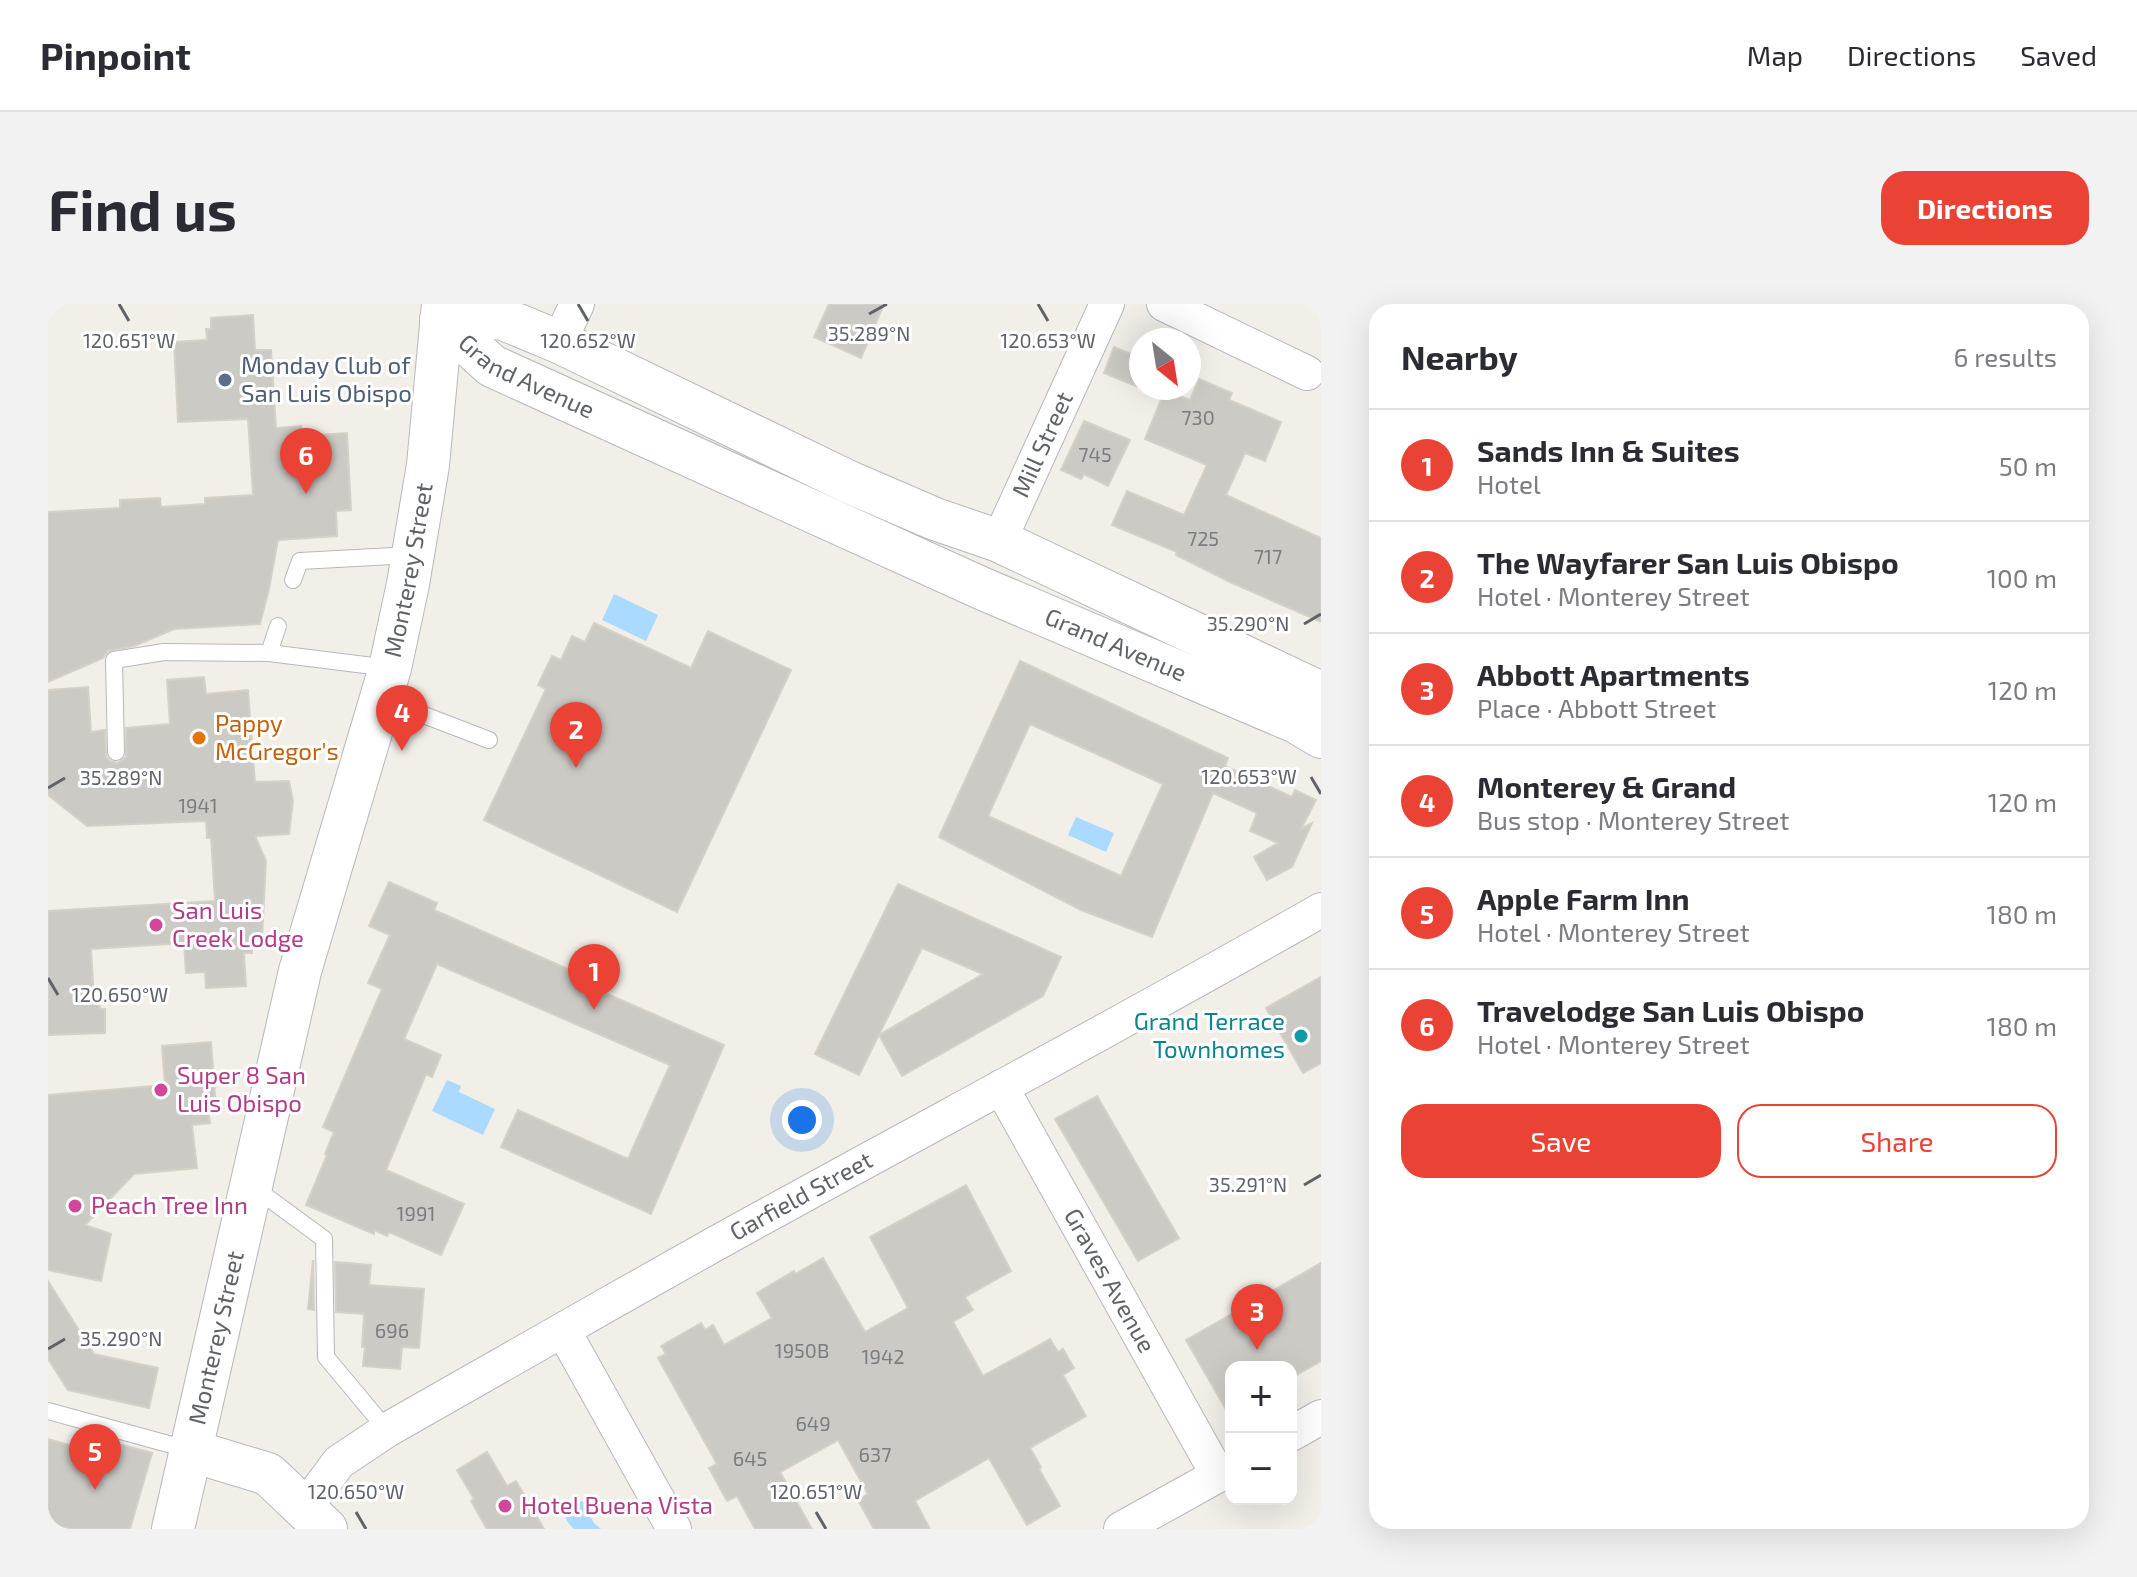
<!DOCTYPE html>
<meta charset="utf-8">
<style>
body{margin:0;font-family:"Exo 2",sans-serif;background:#f2f2f3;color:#2b2b33}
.controls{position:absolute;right:24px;bottom:24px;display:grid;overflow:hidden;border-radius:16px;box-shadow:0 8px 32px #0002}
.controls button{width:72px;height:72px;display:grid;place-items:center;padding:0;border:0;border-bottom:2px solid #e1e1e2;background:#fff;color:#2b2b33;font:40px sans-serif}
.compass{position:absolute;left:1081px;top:24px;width:72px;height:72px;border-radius:50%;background:#fff;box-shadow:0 8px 32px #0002;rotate:150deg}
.you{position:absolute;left:754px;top:816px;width:28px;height:28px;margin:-20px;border:6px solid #fff;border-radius:50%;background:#1a73e8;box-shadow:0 0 0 12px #1a73e833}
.badge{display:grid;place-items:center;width:52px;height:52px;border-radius:50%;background:#ea4335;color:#fff;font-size:26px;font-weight:700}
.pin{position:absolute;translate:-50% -66px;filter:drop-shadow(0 2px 4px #0008)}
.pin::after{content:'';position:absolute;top:42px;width:28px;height:24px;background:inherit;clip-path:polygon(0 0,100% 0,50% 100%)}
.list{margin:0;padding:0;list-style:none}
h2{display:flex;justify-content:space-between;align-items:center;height:104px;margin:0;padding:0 32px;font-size:34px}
h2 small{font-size:26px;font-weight:400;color:#7c7c81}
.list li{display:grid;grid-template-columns:52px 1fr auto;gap:24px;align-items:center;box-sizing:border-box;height:112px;padding:0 32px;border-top:2px solid #e1e1e2}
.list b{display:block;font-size:30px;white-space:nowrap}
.list p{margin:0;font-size:26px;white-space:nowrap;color:#7c7c81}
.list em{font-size:26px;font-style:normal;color:#7c7c81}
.actions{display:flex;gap:16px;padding:24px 32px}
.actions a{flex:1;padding:18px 0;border:2px solid #ea4335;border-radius:24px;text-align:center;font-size:28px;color:#ea4335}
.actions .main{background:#ea4335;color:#fff}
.map{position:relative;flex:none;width:1273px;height:1225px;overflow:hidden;border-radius:24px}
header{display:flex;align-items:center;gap:48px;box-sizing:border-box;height:112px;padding:0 40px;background:#fff;border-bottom:2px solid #e1e1e2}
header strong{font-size:38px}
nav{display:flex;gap:44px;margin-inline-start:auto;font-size:28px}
.intro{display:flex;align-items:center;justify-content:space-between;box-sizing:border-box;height:192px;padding:0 48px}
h1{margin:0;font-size:56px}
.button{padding:20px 36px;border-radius:24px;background:#ea4335;color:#fff;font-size:28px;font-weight:700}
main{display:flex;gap:48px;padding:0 48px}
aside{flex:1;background:#fff;border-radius:24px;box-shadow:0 8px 32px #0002}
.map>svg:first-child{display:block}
</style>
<header>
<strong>Pinpoint</strong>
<nav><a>Map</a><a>Directions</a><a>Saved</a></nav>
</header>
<div class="intro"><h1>Find us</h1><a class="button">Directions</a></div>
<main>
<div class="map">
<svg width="1273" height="1225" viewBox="0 0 1273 1225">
<rect width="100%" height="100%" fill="#f1efe8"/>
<g fill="#aadaff">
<polygon points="566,290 610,311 598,337 554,316"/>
<polygon points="1028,513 1066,529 1058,548 1020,531"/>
<polygon points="399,776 413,782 411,788 447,805 435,831 384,807"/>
<path d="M534,1197L543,1200L544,1206L542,1212L546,1219L553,1225H526C519,1218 516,1214 517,1203Z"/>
</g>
<g fill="#cccac5" stroke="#d6d1c6" stroke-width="2" fill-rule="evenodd">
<polygon points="781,0 836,0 813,54 766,33"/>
<polygon points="205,11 207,46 223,46 228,124 253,122 254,132 299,129 303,206 288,207 289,232 230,236 221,285 212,320 126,325 86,342 60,347 55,354 0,378 0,208 72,204 72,196 112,194 113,203 157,200 157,194 205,191 200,115 130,118 126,38 159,36 158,25 163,25 163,14"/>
<polygon points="1066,43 1093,54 1093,84 1056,69"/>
<polygon points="1151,75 1184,89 1181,96 1233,118 1217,157 1197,149 1178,191 1273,234 1273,318 1182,278 1128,251 1129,248 1064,221 1079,187 1136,211 1159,161 1097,135 1117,86 1142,96"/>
<polygon points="1036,117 1082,136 1060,182 1036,170 1033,175 1013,166"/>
<polygon points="546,319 643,364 660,327 743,366 629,608 436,516 498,385 490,381 504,352 513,356 524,332 537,338"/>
<path d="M972,357L1180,454L1177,462L1244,493L1247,486L1268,496L1253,525L1264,519L1244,563L1219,576L1206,553L1230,539L1202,527L1209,509L1165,489L1104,633L1033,606L891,533ZM982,420L1115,480L1073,572L940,512Z"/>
<polygon points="156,373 158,390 200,386 207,478 241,477 245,497 241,530 207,532 218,557 214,634 203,635 204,649 196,649 198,682 158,684 157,668 138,669 136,639 43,645 46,697 51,697 52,705 57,705 57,729 0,731 0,607 167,597 163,534 159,534 158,517 39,522 0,491 0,386 40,383 43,428 57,426 58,453 62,457 69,459 78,453 78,424 122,420 119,376"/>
<polygon points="341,578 389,599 386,606 527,668 525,675 676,741 603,910 453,843 470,806 580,855 622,761 389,660 356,735 393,751 384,773 378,770 338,866 416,900 393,951 341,928 339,932 326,926 326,930 258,901 279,851 277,850 286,828 275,823 334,685 320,679 342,631 321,622"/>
<polygon points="850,580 1013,653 995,692 854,772 831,731 935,670 874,644 811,771 767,750"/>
<polygon points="1273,673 1273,759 1255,769 1218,704"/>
<polygon points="163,738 168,803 160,804 162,819 144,821 149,864 86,870 37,921 63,930 53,977 0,966 0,791 117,781 114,742"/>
<polygon points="1049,792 1131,934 1090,957 1007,815"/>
<polygon points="918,881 963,967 917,993 925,1006 905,1018 935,1072 1002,1035 1010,1048 1015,1045 1026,1064 1015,1071 1038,1112 982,1144 993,1163 991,1165 1012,1202 979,1221 941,1154 867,1197 882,1225 826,1225 810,1196 820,1190 790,1136 732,1168 764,1225 707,1225 689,1192 679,1197 661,1164 669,1160 610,1054 618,1050 613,1042 653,1019 657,1026 665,1021 676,1041 724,1014 709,989 746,967 747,970 775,954 817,1028 860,1004 822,933"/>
<polygon points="265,956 266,1006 260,1005"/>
<polygon points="287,958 323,961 321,981 376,985 371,1044 354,1043 352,1065 315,1062 317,1042 314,1043 316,1010 288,1008"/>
<polygon points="1273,959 1273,1057 1243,1074 1243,1063 1183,1063 1183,1114 1138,1036"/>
<polygon points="0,977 46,1050 110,1064 101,1104 20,1086 0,1055"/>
<polygon points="0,1135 68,1154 71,1140 104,1149 82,1225 21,1225 0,1219"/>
<polygon points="439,1148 459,1182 468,1177 496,1225 439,1225 423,1197 426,1195 409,1166"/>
</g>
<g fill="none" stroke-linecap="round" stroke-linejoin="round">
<g stroke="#b5b8bc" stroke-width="18">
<g id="service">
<polyline points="245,276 252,257 363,251"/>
<polyline points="221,349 230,322"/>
<polyline points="334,395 441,436"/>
<polyline points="68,448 66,356 116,348 221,349 341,364"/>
<polyline points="204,882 276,935 278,1053 339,1126"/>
<polyline points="0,1107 142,1146"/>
</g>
</g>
<g stroke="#b5b8bc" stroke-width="36">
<g id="minor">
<polyline points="1116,0 1259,69"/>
<polyline points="511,38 529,0"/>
<path id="s1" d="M951,237L1059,0"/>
<path id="s2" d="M953,783L1170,1171"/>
<polyline points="515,1026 626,1225"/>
<polyline points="1243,1130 1273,1113"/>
<path id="s3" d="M256,1205L291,1158L339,1126C448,1064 556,1002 665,941C867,829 1072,721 1273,606"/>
<polyline points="1073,1225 1183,1164"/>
</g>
</g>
<g stroke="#b5b8bc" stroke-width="44">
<g id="tertiary">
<path id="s4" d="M393,16L444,62L933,284L1248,418L1273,433"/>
<polyline points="393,16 453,14 511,38 801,178 887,215 951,237 1273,389"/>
<polyline points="144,1147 220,1170 278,1225"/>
<path id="s5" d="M125,1225L252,667L342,364L360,280L380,161L395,0"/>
</g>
</g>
<use href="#service" stroke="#fff" stroke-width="16"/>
<use href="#minor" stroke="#fff" stroke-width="34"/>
<use href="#tertiary" stroke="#fff" stroke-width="42"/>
</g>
<path fill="none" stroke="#5f6368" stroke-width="3" d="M71,0L81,17M530,0L540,17M990,0L1000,17M821,10L839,0M1256,320L1273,310M1263,473L1273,490M0,484L17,474M0,674L10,691M1256,881L1273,871M0,1045L17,1035M308,1208L318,1225M768,1208L778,1225"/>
<circle fill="#5c6f8a" stroke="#fff" stroke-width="3" cx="177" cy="76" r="8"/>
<circle fill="#e8710a" stroke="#fff" stroke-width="3" cx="151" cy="434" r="8"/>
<g fill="#d1479c" stroke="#fff" stroke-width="3">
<circle cx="108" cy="621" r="8"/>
<circle cx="113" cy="786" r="8"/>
<circle cx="27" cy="902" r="8"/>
<circle cx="457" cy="1202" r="8"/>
</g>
<circle fill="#0f9aa8" stroke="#fff" stroke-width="3" cx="1253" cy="732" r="8"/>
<g text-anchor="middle" stroke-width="6" stroke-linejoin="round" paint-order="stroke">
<g font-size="20" fill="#7a7d7f">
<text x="1150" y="121">730</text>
<text x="1047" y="158">745</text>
<text x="1155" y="242">725</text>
<text x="1220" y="260">717</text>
<text x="150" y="509">1941</text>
<text x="368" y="917">1991</text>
<text x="344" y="1034">696</text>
<text x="754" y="1054">1950B</text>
<text x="835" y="1060">1942</text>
<text x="765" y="1127">649</text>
<text x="827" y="1158">637</text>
<text x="702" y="1162">645</text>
</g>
<g font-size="24" fill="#4e5e75" stroke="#fff" text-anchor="start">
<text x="193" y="70">Monday Club of<tspan x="193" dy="28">San Luis Obispo</tspan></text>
</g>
<g font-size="24" fill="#5f6368" stroke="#fff">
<text dy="8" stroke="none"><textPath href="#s4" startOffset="104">Grand Avenue</textPath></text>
<text dy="8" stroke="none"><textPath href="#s1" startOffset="106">Mill Street</textPath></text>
<text dy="8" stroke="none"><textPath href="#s5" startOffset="988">Monterey Street</textPath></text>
<text dy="8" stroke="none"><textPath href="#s4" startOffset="752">Grand Avenue</textPath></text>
<text dy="8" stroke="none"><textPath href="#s3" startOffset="592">Garfield Street</textPath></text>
<text dy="8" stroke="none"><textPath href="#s2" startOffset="222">Graves Avenue</textPath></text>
<text dy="8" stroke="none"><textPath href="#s5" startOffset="196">Monterey Street</textPath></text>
</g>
<g font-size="24" fill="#c56008" stroke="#fff" text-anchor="start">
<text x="167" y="428">Pappy<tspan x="167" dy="28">McGregor's</tspan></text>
</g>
<g font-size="24" fill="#b23c85" stroke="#fff" text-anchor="start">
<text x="124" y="615">San Luis<tspan x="124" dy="28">Creek Lodge</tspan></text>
<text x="129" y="780">Super 8 San<tspan x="129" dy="28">Luis Obispo</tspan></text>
<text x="43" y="910">Peach Tree Inn</text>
<text x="473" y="1210">Hotel Buena Vista</text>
</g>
<g font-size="24" fill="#0d838f" stroke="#fff" text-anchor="end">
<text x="1237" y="726">Grand Terrace<tspan x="1237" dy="28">Townhomes</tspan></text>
</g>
</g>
<g font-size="20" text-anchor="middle" fill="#5f6368" stroke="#fff" stroke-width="6" stroke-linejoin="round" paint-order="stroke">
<text x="821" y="37">35.289°N</text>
<text x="1000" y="44">120.653°W</text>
<text x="81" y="44">120.651°W</text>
<text x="540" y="44">120.652°W</text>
<text x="1200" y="327">35.290°N</text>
<text x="1201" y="480">120.653°W</text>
<text x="73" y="481">35.289°N</text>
<text x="72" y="698">120.650°W</text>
<text x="1200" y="888">35.291°N</text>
<text x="73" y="1042">35.290°N</text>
<text x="308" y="1195">120.650°W</text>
<text x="768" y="1195">120.651°W</text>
</g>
</svg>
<div class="controls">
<button>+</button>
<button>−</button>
</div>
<svg class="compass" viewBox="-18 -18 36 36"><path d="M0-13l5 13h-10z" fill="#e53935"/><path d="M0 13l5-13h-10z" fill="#7c7c81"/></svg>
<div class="you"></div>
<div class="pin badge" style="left:546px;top:706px">1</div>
<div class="pin badge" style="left:528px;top:464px">2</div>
<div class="pin badge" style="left:1209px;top:1046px">3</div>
<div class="pin badge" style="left:354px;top:447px">4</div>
<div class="pin badge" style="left:47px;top:1186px">5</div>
<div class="pin badge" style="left:258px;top:190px">6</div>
</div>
<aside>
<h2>Nearby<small>6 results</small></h2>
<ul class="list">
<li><span class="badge">1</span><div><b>Sands Inn &amp; Suites</b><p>Hotel</p></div><em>50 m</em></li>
<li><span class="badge">2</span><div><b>The Wayfarer San Luis Obispo</b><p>Hotel · Monterey Street</p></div><em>100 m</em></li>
<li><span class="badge">3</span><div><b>Abbott Apartments</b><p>Place · Abbott Street</p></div><em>120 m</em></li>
<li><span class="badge">4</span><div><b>Monterey &amp; Grand</b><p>Bus stop · Monterey Street</p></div><em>120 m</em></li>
<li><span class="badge">5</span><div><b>Apple Farm Inn</b><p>Hotel · Monterey Street</p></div><em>180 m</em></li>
<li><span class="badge">6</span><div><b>Travelodge San Luis Obispo</b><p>Hotel · Monterey Street</p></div><em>180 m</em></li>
</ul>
<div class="actions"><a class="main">Save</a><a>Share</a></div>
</aside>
</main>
